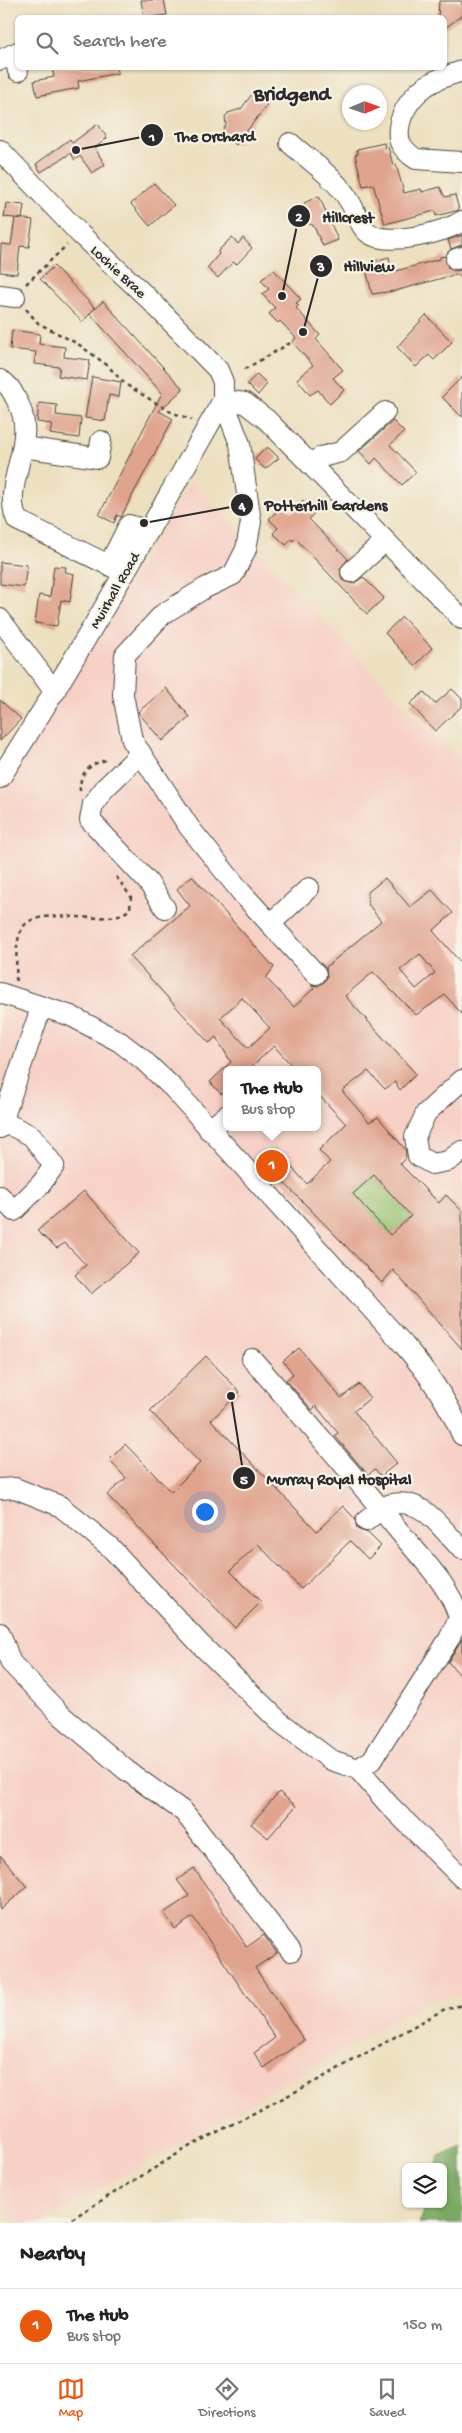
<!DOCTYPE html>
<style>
body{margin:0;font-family:"Gochi Hand",sans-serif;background:#f2f2f2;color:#222}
.controls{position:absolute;right:15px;bottom:15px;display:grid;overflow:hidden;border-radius:8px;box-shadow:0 1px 4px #0004}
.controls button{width:45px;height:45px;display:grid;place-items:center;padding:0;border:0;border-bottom:1px solid #e0e0e0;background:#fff;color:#222;font:25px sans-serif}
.compass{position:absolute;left:342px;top:85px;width:45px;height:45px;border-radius:50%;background:#fff;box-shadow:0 1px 4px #0004;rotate:88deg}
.you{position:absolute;left:204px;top:1511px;width:18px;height:18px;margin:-12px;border:4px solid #fff;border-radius:50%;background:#1a73e8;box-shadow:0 0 0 8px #1a73e833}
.badge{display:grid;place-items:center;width:32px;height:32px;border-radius:50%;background:#ea580c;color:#fff;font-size:16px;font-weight:700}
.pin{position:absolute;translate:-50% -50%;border:2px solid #fff;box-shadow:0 1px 5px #0006}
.popup{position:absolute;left:223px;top:1066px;width:98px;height:65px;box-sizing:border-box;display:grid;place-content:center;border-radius:8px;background:#fff;filter:drop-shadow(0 1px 4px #0005);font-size:16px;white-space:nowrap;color:#767676}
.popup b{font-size:19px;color:#222}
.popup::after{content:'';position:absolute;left:50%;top:100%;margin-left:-10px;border:10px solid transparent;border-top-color:#fff}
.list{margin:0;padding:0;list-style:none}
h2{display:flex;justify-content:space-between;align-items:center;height:65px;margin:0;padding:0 20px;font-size:21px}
h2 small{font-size:16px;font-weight:400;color:#767676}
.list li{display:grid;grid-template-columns:32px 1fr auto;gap:15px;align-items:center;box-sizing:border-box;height:75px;padding:0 20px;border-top:1px solid #e0e0e0}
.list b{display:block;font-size:19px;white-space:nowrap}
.list p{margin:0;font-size:16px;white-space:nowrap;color:#767676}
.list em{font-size:16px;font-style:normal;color:#767676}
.icon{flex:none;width:28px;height:28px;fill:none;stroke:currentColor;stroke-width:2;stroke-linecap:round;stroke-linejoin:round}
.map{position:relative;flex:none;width:462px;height:2223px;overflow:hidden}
.search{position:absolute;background:#fff;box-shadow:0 1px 4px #0004;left:15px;right:15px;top:15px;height:55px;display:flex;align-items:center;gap:12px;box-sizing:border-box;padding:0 18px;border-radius:8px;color:#767676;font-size:19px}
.sheet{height:140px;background:#fff}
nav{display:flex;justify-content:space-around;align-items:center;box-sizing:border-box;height:70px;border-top:1px solid #e0e0e0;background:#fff;font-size:14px;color:#767676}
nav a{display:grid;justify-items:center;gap:2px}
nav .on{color:#ea580c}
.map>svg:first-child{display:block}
</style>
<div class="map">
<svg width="462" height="2223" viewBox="0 0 462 2223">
<rect width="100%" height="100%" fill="#f7f3e8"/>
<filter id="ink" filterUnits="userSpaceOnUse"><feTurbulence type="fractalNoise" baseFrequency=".02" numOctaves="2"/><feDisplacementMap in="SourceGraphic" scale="10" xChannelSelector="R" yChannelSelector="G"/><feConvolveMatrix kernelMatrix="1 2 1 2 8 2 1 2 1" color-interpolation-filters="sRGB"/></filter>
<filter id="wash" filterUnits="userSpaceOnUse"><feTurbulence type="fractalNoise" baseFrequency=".0096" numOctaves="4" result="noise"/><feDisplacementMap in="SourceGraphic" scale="20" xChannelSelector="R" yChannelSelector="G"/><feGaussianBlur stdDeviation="1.12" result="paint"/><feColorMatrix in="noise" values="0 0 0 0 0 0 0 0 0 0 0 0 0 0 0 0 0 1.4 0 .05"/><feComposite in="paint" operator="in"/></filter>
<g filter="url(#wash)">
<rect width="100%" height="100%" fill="#ede0bf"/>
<path fill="#f7d1c6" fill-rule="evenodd" d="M191,481L434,737L462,759V1995L430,2000L42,2223H15L0,2206V796ZM227,1070H317V1127H227Z"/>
<polygon fill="#99c370" stroke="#62774e" points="374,1175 411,1216 390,1235 353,1194"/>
<polygon fill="#7aa962" stroke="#526a46" points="462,2146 462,2223 419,2223 425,2204 443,2204 443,2167 436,2167 439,2156"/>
<g id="blocks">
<g fill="#e0a38d" fill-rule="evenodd">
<polygon points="141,0 164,0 167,15 144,18"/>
<polygon points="439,1 462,1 462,15 444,29 444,18 438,18"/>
<polygon points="52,68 117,68 118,73 78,81 79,88 37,96 34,81 54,77"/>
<polygon points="252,94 267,105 236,145 221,132 226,125 225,117 228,113 241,109"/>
<polygon points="98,124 107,138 95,148 105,165 92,173 80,156 75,160 71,153 41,172 36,164 70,139 72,143"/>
<polygon points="384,143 385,148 388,147 393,165 396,164 404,193 421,189 422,192 440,187 445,197 455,195 459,210 436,216 435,211 385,224 373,184 363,186 355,155 358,154 357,149"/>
<polygon points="154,183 174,205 150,226 131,204"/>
<polygon points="319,196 338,240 323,246 313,225 301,222 306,208 304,203"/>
<polygon points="6,203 24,205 22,219 17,218 33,220 29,247 20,246 17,274 0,272 1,244 11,245 15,218 4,217"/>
<polygon points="462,235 462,245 451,249 448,240"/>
<polygon points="232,237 238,244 243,238 252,248 237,264 233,262 218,278 207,268 219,254 218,251"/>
<polygon points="445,256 448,268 454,271 462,270 462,276 458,276 457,274 395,291 372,294 365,265 371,264 370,262 389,257 392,272 440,259 440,257"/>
<polygon points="54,266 95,308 90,313 103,301 183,389 159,411 173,419 121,517 117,515 114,523 99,515 162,393 90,314 82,322 40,279"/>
<polygon points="274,270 301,299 296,303 299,305 296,308 320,335 316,339 343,370 333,378 344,390 330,404 318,390 310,395 297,379 313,365 292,342 296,338 280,321 278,323 269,314 275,308 262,294 269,289 261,280"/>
<polygon points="426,315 452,342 434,360 429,355 416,367 397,347"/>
<polygon points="12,330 40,334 39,344 65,347 64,357 90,360 87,380 58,376 60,367 34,364 36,352 10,349"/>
<polygon points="257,374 267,384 258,395 247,384"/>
<polygon points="92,377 121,382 119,397 109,395 105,421 85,418"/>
<polygon points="462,377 462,417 442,397"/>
<polygon points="39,403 57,405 56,415 81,418 79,438 50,434 52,424 37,422"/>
<polygon points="393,421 404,432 390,445 416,472 402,485 376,458 371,464 359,451"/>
<polygon points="266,448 269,448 279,458 265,469 255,459"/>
<polygon points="303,500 315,512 309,519 348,559 340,569 342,580 353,584 363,577 384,598 367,614 295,538 293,541 291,539 286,545 273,533 278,528 269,519 283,504 292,512"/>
<polygon points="0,562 27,565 24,587 0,584"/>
<polygon points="54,566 66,567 65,572 74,574 70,602 61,600 57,626 35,623 39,595 50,597"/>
<polygon points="402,617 432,648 415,666 385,633"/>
<polygon points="166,688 190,717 162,741 138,712"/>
<polygon points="452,689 462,699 462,706 435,731 410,704 424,692 435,704"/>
<polygon points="0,700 21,719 0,741"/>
<path d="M192,876L274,967L266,978L294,1007L314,988L311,985L318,986L324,982L327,977L326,967L381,921L368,904L367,893L385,878L410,907L432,890L453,913L433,931L462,964V1014L445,995L416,1015L373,972L345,996L416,1074L400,1090L395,1082L385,1089L368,1071L342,1091L369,1122L378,1117L405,1149L406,1157L400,1164L439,1203L446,1195L462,1211V1349L393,1270L382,1283L261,1159L274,1148L307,1184L330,1162L319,1150L346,1124L317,1093V1070H296L274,1046L248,1070H227V1089L221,1094L210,1082L231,1062L216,1037L209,1043L130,956L190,906L177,889ZM420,954L435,973L416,989L400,970ZM242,998L270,1028L248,1048L220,1018ZM374,1175L411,1216L390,1235L353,1194Z"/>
<polygon points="84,1191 139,1253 91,1294 75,1275 86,1265 65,1243 57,1248 37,1231"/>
<polygon points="299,1348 341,1398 359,1384 370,1398 354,1411 397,1463 381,1476 375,1469 368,1475 335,1436 338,1433 316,1406 312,1410 286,1380 293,1374 283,1361"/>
<polygon points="206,1356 240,1392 211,1420 317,1531 343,1506 355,1519 357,1529 368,1533 381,1546 368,1559 350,1541 301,1589 258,1544 230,1571 261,1602 235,1628 107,1495 126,1478 109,1460 125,1444 171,1492 200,1463 150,1411"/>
<polygon points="462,1639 462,1677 448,1662"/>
<polygon points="279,1792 296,1806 268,1838 251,1824"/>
<polygon points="0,1855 27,1887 0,1910"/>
<polygon points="194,1868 247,1947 264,1935 277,1953 255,1968 304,2040 264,2068 254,2053 275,2038 193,1917 175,1929 164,1913 189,1896 177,1880"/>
</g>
</g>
</g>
<g filter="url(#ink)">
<use href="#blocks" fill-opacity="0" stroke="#484641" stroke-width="1"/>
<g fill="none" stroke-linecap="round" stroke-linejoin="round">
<g stroke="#484641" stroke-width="22">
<g id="minor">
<polyline points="14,54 18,71"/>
<polyline points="0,60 18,52"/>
<path d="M462,71C450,75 437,78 426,86C410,97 394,121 400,142C403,149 410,155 416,159L462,162"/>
<path d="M290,143C310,161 337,179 350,202C356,211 360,228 370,234C388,246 445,233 462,221"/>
<polyline points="0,150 80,234 151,301 218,370 223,382 223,400 240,444 251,522 246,549 233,575 205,588 163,614 125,655 123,695 132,740 189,827 241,892 316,974"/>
<polyline points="456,259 462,257"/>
<polyline points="0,295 15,297"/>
<path d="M0,380C8,384 11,389 15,397C42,440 0,481 17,520L125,573"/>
<polyline points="223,400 245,403 267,420 462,619"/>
<polyline points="23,447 98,458 101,441"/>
<polyline points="310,464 321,457 341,452 385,412"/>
<polyline points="109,565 129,525 149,531"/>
<polyline points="351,572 385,541"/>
<polyline points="0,619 55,692"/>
<polyline points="141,753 105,788 93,804 90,820 148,882 165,908"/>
<path d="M0,778C79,655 151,527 223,400"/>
<polyline points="270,924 309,888"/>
<path d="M0,993L71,1016L120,1042L142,1059L173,1088L404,1345C428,1373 448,1401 462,1435"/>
<polyline points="462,1080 426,1113 415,1137 418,1156 432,1164 448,1161 462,1151"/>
<polyline points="0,1128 41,1008"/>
<polyline points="209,1130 227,1115"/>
<polyline points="0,1196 14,1211 41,1184 54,1166 32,1136 4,1122"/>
<path d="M252,1359C302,1416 351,1472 399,1531C420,1557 450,1585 459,1618L449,1639L372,1760L358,1769"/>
<polyline points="0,1489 15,1488 60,1506 110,1547 200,1644 280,1722 331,1760 358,1769 389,1805 462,1878"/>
<path d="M366,1521C373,1516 384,1505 392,1504C426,1498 441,1530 462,1549"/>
<polyline points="0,1633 11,1663 61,1715 126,1770 184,1812 291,1951"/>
</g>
</g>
<g stroke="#484641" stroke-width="2.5" stroke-dasharray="4 4" stroke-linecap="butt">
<polyline points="26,284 67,245"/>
<polyline points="26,309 38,323 78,344 107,365 125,384 171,412 192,420"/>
<polyline points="245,369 292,342"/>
<path d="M80,791C79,773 90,763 107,760"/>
<path d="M16,981C17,966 14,941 23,927C40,903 107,930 130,909L131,897L115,875"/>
<polyline points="65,2223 192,2145 318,2080 443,2010 462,2005"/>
</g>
<use href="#minor" stroke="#fff" stroke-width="20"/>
</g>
</g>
<g text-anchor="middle" stroke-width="4.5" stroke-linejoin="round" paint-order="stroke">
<g font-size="15" fill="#2b2b2b" stroke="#f7f3e8">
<text transform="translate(119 271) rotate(43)" y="5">Lochie Brae</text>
<text transform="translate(114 590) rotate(-60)" y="5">Muirhall Road</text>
</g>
<g font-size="20" font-weight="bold" fill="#2b2b2b" stroke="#f7f3e8">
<text x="292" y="100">Bridgend</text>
</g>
</g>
<path fill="none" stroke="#2b2b2b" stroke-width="2" d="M76 150L152 135M282 296L299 216M303 332L321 266M144 523L242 505M231 1396L244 1478"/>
<g fill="#2b2b2b" stroke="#f7f3e8" stroke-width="2">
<circle cx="76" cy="150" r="5"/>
<circle cx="282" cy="296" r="5"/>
<circle cx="303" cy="332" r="5"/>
<circle cx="144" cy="523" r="5"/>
<circle cx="231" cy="1396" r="5"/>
<circle cx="152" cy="135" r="12"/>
<circle cx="299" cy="216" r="12"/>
<circle cx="321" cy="266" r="12"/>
<circle cx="242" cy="505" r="12"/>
<circle cx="244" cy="1478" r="12"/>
</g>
<g font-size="15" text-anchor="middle" font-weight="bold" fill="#fff">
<text x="152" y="141">1</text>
<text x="299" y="221">2</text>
<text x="321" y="271">3</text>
<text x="242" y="510">4</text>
<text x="244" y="1484">5</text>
</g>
<g font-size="16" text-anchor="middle" font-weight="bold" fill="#2b2b2b" stroke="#f7f3e8" stroke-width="4.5" stroke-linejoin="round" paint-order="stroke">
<text x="215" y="141">The Orchard</text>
<text x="348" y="222">Hillcrest</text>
<text x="369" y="271">Hillview</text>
<text x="326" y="510">Potterhill Gardens</text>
<text x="339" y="1484">Murray Royal Hospital</text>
</g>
</svg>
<div class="controls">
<button><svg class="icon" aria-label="layers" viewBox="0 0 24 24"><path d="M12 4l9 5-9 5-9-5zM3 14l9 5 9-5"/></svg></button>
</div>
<svg class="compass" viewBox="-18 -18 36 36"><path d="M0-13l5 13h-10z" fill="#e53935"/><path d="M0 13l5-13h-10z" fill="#767676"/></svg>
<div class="you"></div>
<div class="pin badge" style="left:272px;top:1166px">1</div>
<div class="popup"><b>The Hub</b>Bus stop</div>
<div class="search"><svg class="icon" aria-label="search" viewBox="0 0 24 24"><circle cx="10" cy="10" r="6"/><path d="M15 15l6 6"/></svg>Search here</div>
</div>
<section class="sheet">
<h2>Nearby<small></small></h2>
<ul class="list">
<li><span class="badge">1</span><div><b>The Hub</b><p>Bus stop</p></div><em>150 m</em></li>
</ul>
</section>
<nav>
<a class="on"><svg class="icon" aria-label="map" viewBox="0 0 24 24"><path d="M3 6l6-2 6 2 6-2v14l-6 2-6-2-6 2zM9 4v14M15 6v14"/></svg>Map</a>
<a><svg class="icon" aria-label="directions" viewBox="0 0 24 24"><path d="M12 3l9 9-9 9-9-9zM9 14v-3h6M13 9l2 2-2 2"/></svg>Directions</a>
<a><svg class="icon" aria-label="saved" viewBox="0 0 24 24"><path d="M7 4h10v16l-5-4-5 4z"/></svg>Saved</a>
</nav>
